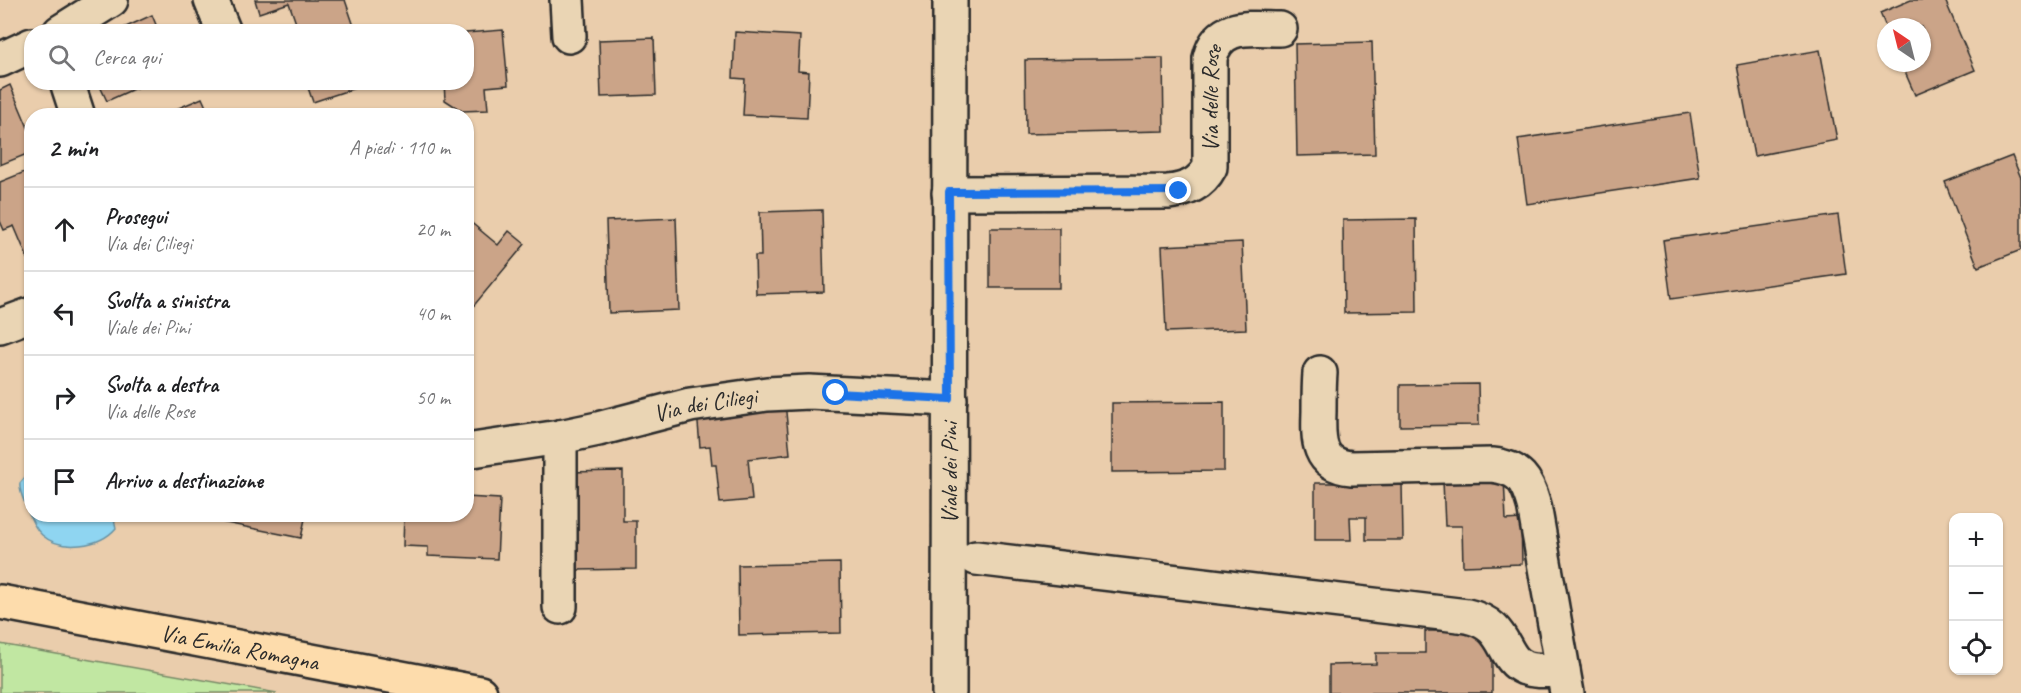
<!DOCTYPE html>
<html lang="it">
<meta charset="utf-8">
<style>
body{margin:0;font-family:Caveat,sans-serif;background:#f2f2f2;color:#202124}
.controls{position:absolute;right:18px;bottom:18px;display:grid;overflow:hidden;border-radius:12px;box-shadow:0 2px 4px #0004}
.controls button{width:54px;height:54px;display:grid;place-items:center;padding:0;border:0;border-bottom:2px solid #e0e0e0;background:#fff;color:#202124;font:30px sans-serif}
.compass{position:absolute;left:1877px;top:18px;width:54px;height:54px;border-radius:50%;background:#fff;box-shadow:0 2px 4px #0004;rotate:325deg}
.stop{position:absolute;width:18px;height:18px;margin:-14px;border:4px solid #1a73e8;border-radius:50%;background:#fff}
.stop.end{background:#1a73e8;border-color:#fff;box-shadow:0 2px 6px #0008}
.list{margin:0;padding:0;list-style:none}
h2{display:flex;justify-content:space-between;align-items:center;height:78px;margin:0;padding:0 24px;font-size:26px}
h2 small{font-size:20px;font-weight:400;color:#757577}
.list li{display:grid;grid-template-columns:39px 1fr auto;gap:18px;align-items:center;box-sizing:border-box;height:84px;padding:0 24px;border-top:2px solid #e0e0e0}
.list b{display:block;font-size:22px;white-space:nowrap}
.list p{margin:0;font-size:20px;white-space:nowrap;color:#757577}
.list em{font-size:20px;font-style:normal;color:#757577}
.icon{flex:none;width:33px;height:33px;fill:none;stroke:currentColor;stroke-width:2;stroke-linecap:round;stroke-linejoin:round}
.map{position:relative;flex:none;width:2021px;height:693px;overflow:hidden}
.search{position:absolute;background:#fff;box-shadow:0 2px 4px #0004;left:24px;top:24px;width:450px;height:66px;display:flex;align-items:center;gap:15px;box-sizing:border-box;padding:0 21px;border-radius:24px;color:#757577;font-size:22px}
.panel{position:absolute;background:#fff;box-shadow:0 2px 4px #0004;left:24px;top:108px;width:450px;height:414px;border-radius:24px}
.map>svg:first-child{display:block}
</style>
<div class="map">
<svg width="2021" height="693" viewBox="0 0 2021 693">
<rect width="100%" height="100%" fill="#eacdac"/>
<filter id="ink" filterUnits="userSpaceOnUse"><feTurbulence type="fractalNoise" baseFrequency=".0167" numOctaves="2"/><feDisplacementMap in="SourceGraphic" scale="12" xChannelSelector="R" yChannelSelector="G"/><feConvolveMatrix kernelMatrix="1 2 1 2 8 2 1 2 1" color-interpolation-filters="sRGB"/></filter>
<g filter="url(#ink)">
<polygon fill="#c1e7a2" stroke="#768966" stroke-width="1.5" points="0,644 277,693 0,693"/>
<path fill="#8fd5f1" stroke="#6791a2" stroke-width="1.5" d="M31,474L32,514L68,515L77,517L87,515H113L116,528C100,547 61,552 42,535C34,528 29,515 26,506C23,498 19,491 20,483L27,475Z"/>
<g fill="#cba488" stroke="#2b2b2b" stroke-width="1.5">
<polygon points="255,0 345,0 356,32 291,32 298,29 289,3 259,13"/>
<polygon points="1911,0 1945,0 1975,70 1915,95 1901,63 1922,63 1922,27 1886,27 1880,13"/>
<polygon points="152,15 159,32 115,32"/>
<polygon points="503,30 508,85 486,87 488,110 462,111 445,100 444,82 466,82 466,33"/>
<polygon points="735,32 800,36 798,71 809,72 807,118 743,115 745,79 733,78"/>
<polygon points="654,38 656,95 601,97 599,40"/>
<polygon points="1372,42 1375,154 1297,156 1295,44"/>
<polygon points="1820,50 1837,140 1754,156 1737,65"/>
<polygon points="1163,58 1164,131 1026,134 1025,60"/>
<polygon points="98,82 149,82 107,101"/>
<polygon points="306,82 363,82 364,85 313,102"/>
<polygon points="10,85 32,137 32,152 0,165 0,90"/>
<polygon points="202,98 210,116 160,116"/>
<polygon points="1690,113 1700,178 1527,204 1518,139"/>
<polygon points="2012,156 2021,178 2021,250 1978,267 1945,182"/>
<polygon points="32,169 32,257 28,259 14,226 4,230 0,221 0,182"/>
<polygon points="822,210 824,292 756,294 755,256 761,256 760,212"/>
<polygon points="1838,215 1846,274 1671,299 1663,240"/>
<polygon points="676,218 679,310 609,313 606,221"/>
<polygon points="1416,219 1417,312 1344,313 1343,220"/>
<polygon points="468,220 498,245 509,231 525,244 466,315 466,222"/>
<rect x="990" y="228" width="69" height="60"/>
<polygon points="1242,242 1246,329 1166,332 1162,246"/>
<polygon points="1478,384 1479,425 1400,426 1400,385"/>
<polygon points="785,402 790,454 748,459 752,500 720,503 716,465 712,465 710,446 700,447 697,411"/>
<polygon points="1224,402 1224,471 1112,472 1112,403"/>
<polygon points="623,471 623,521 636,521 636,569 576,570 566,472"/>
<polygon points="1504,478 1506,520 1521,519 1522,564 1463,566 1462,526 1445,526 1443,481"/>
<polygon points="1315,483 1402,483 1403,540 1366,540 1366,517 1350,517 1351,540 1315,540"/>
<polygon points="466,497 500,499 497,559 428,556 428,547 403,546 404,514 466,514"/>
<polygon points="207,514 306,514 301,538 206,519"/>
<polygon points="840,563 841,633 739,635 738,565"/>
<polygon points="1425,631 1492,631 1492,693 1329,693 1329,665 1376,664 1376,653 1425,653"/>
</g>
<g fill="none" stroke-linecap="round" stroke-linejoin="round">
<g stroke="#2b2b2b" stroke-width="38">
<g id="minor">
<polyline points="211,0 224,32"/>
<polyline points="567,0 569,36"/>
<polyline points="60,32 111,0"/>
<polyline points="0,60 32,45"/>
<polyline points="67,82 78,116"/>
<path id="s1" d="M949,193L1168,192C1187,190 1201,184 1210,167V58C1219,22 1251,29 1280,29"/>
<polyline points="0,326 32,314"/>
<path d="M1320,373C1319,386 1319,399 1319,411C1318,440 1317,465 1352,468L1492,465C1520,468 1527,480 1534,505L1567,693"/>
<polyline points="560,437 560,607"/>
<path id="s2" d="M466,451L560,437L598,429L690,405L767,394L809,392L950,399"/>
<path d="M976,558L1467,616C1509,625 1500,658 1525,668C1536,672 1551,670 1563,670"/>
<path id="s3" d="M949,693L950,0"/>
</g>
</g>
<g stroke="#2b2b2b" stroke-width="38">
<g id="major">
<path id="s4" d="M0,602L480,693"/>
</g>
</g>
<use href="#minor" stroke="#ead5b4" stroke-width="33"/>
<use href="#major" stroke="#fddcac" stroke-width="33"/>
</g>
</g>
<g fill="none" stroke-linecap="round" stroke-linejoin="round" filter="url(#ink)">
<polyline stroke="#1a73e8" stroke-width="8" points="836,393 950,399 949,192 1179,191"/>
</g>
<g text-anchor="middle" stroke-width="4.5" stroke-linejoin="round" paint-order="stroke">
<g font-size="24" fill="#2b2b2b" stroke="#ead5b4">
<text dy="8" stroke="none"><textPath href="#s1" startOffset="339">Via delle Rose</textPath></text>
<text dy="8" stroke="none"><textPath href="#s2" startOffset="244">Via dei Ciliegi</textPath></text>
<text dy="8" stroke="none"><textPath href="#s3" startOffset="220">Viale dei Pini</textPath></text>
<text dy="8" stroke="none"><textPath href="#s4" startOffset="244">Via Emilia Romagna</textPath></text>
</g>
</g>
</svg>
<div class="controls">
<button>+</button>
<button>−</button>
<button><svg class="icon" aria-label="locate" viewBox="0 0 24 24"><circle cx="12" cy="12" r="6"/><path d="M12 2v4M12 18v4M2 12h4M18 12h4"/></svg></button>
</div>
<svg class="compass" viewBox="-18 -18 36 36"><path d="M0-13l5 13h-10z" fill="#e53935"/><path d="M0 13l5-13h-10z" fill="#757577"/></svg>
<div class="stop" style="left:836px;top:393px"></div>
<div class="stop end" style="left:1179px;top:191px"></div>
<div class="search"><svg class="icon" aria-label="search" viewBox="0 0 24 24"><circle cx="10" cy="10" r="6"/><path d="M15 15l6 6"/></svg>Cerca qui</div>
<section class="panel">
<h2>2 min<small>A piedi · 110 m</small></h2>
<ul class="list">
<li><svg class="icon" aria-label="ahead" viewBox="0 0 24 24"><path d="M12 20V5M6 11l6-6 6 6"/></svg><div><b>Prosegui</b><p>Via dei Ciliegi</p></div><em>20 m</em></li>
<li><svg class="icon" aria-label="left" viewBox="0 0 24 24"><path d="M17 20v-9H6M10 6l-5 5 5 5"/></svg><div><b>Svolta a sinistra</b><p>Viale dei Pini</p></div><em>40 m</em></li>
<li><svg class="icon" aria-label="right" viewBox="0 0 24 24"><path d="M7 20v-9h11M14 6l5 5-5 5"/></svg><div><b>Svolta a destra</b><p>Via delle Rose</p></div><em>50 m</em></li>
<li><svg class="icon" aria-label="arrive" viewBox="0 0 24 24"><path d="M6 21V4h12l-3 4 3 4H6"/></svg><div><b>Arrivo a destinazione</b></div></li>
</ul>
</section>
</div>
